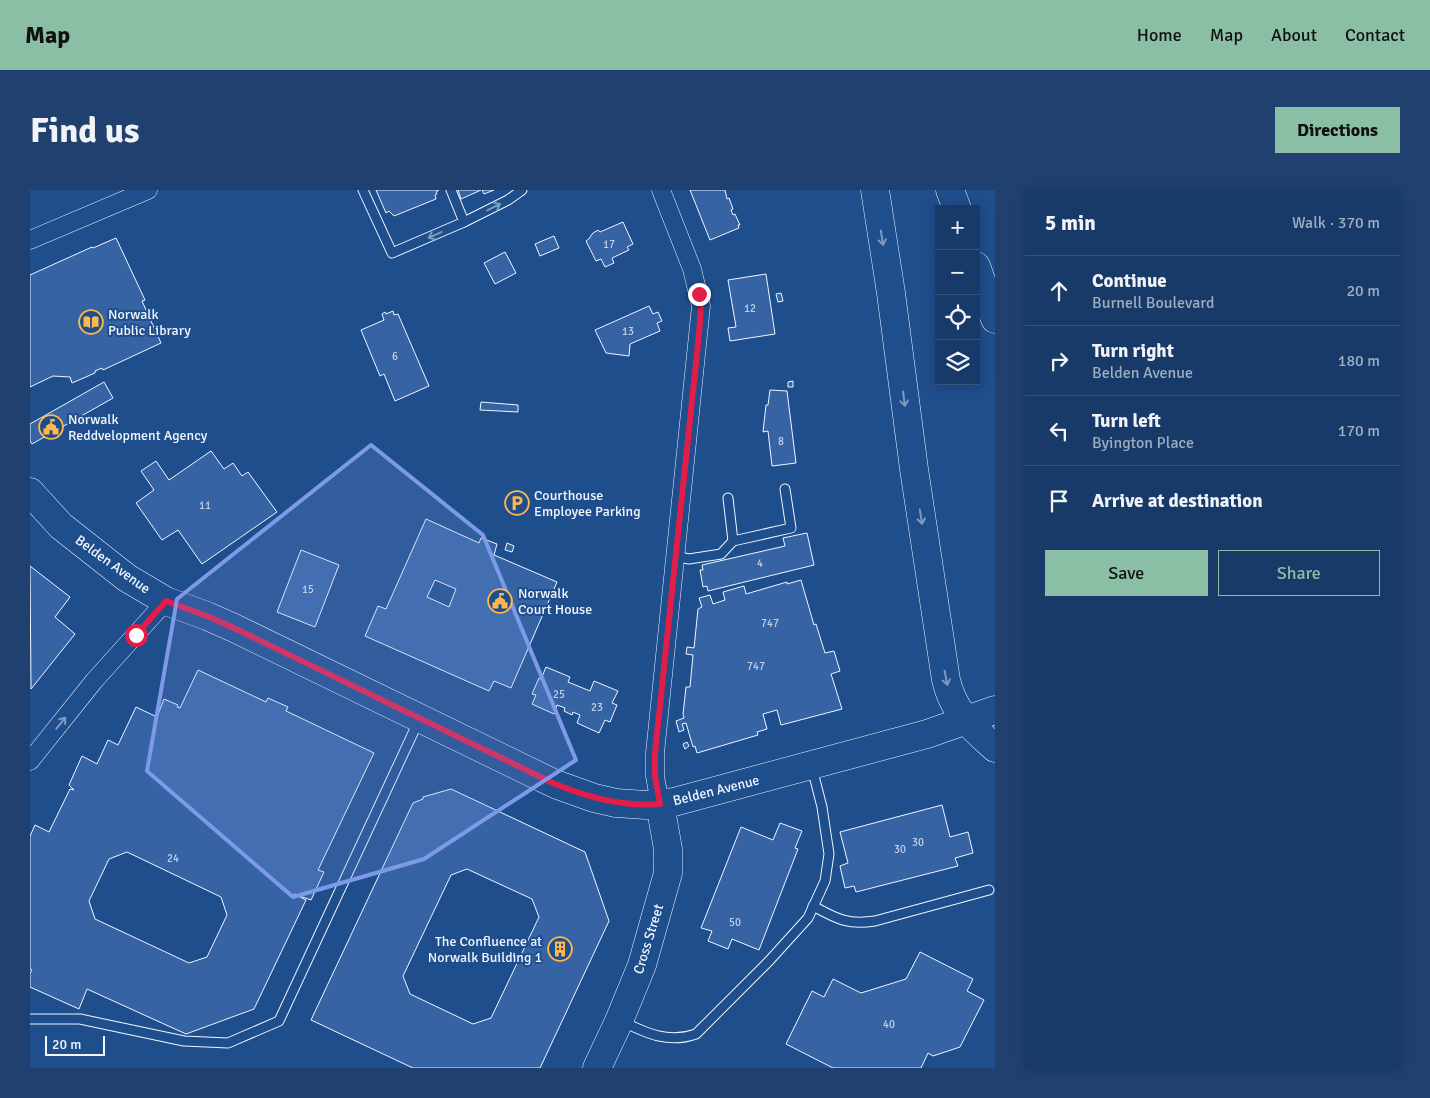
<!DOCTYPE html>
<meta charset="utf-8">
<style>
body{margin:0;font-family:Signika,sans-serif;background:#20416f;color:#f1f3f6}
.controls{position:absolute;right:15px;top:15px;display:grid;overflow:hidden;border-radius:0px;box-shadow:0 2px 12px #0003}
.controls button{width:45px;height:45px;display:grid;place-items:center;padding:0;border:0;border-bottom:1px solid #36547d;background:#173a69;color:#f1f3f6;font:25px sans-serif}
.scale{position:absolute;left:15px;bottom:12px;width:60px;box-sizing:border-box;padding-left:5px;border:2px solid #f2f6ff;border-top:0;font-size:14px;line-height:18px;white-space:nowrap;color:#f2f6ff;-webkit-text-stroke:4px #1f4e8c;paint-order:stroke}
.stop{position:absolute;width:15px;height:15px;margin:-11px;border:4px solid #e11d48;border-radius:50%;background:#fff}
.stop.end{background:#e11d48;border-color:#fff;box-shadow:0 1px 5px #0008}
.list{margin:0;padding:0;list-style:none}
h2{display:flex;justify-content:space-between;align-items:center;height:65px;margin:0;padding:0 20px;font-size:21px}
h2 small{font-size:16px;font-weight:400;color:#9eadc0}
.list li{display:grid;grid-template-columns:32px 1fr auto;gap:15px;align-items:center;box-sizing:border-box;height:70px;padding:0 20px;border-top:1px solid #36547d}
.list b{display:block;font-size:19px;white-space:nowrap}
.list p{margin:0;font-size:16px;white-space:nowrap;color:#9eadc0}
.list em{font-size:16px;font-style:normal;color:#9eadc0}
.actions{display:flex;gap:10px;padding:15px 20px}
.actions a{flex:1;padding:11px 0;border:1px solid #8abfa5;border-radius:0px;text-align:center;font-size:18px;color:#8abfa5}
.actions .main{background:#8abfa5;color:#111}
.icon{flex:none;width:28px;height:28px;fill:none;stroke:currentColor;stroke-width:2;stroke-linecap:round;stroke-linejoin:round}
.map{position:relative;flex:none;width:965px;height:878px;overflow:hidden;border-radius:0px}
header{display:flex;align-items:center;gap:30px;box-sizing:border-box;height:70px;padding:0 25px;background:#8abfa5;color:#111}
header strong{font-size:24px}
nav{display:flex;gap:28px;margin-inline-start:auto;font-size:18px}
.intro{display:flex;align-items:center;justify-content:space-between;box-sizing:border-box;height:120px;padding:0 30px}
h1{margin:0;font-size:35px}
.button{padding:12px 22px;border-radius:0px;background:#8abfa5;color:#111;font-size:18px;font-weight:700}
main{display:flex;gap:30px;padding:0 30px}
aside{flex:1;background:#173a69;border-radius:0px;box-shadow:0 2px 12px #0003}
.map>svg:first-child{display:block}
</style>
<header>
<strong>Map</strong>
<nav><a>Home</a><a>Map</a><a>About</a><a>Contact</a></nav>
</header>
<div class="intro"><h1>Find us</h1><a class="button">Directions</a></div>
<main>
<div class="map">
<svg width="965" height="878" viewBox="0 0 965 878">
<rect width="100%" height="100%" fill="#1f4e8c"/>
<g fill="#3563a3" stroke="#f2f6ff" fill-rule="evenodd">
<polygon points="346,0 409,0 406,2 407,4 405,5 406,9 364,26 359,21 356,23"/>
<polygon points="428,0 451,0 431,9"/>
<polygon points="452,0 464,0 454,4"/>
<polygon points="660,0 695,0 697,9 699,8 703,19 701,20 703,25 705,24 710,35 708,35 709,38 680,50"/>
<polygon points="593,32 603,54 597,57 599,60 582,68 584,73 575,77 571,69 566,71 556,51 560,48 560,47 563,43 568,40 570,42"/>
<polygon points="524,46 529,58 510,66 505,54"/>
<polygon points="86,48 115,110 112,111 131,153 73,180 72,178 65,181 65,183 42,193 40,187 23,186 0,197 0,85 62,57 63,58"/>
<polygon points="475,62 486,83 465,94 454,73"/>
<polygon points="736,84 745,144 700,151 698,138 706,137 698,90"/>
<polygon points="751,103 753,111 748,112 746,104"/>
<polygon points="619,116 623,124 628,122 632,131 627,133 630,141 600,154 599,166 576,163 565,140"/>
<polygon points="363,121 364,125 368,124 399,196 365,211 354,184 350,186 331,140 354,130 352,124 355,122 356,124"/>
<polygon points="763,191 763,197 758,197 758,192"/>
<polygon points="74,192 83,208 2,254 0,251 0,234"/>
<polygon points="740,200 757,201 766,273 742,276 738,241 733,242 736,215 738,215"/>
<polygon points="451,212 488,215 488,222 450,220"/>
<polygon points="181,261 194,279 203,273 212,286 218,282 247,322 172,374 148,340 132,350 106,313 124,300 111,281 126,271 139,290"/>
<path d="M396,329L449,353L451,348L467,354L464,365L527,392L481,498L464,491L459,501L335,446L348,416L356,419ZM405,390L426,399L419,417L397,407Z"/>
<polygon points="777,343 784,375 678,401 677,396 673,397 670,380 673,380 672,375 755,356 753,348"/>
<polygon points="477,353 484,356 482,362 475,360"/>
<polygon points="271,360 309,375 285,437 247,422"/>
<polygon points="0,376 40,407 25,427 45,444 1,499"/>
<polygon points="771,390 784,435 786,434 795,463 804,461 810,481 801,484 812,519 751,535 747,520 733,524 737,539 727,542 728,545 667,563 665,556 663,557 656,533 652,534 654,540 649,542 646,531 654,528 653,524 656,497 660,497 663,465 656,464 657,457 664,458 668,419 672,417 669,408 680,405 683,414 695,410 693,402 714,396 716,404 757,392 757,394"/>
<polygon points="516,477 540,487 538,492 560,501 564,491 588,501 582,513 587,515 580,532 575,530 569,543 547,533 550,525 543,522 542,525 534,521 535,518 527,515 524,524 502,514 506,505 502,504 509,488 511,489"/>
<path d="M168,480L236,512L238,508L258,517L256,521L344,563L288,680L294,682L281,710L264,704L276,710L224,819L156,844L57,799L49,819L0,797V783L2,780L0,779V646L5,635L19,642L40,599L44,600L39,595L52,566L67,574L78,550L88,555L106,517L127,527L134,509L148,515L147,517L150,518ZM97,662L191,707L197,725L177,767L159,773L65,729L59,711L79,669Z"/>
<polygon points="657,552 659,556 655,559 653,554"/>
<path d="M421,599L555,662L579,731L510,878H383L281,830L383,613L393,609V607ZM437,679L502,709L509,727L461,828L443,834L380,804L373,786L421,685Z"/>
<polygon points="912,615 920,647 938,642 943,663 925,668 928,676 826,702 824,696 815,698 810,676 818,673 810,642"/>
<polygon points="750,633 772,641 765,658 768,659 729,760 702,749 698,759 678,751 682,741 671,738 711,637 743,650"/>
<polygon points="890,762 943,789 937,801 954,810 930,857 903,866 898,863 891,878 803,878 756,854 782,801 794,807 803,789 831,803 876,789"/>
</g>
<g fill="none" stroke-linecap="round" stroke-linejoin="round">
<g stroke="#f2f6ff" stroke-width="11">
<g id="lane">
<polyline points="333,0 362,63 434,32 421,0"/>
<polyline points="434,32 478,10 492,0"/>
<polyline points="698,308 703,351"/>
<polyline points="645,366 659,369 691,364 703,351 761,338 755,299"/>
<path d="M783,716C807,729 817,735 845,731L959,700"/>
<polyline points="0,829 50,829 154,851 198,853 249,831 389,530"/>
<path d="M591,831C616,843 638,854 666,844L739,771L778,728L795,691L799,664L792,617L782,578"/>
</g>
</g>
<g stroke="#f2f6ff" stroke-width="19">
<g id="street">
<polyline points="0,50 118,0"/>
<polyline points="0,571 64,491 136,411"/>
<polyline points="630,614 625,586 625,563 671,116 662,79 631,0"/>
</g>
</g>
<g stroke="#f2f6ff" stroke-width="29">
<g id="primary">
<polyline points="0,302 31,336 97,388 136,411 177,426 204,438 525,594 564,608 586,613 616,615 644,612 897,544 965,520"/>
<polyline points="567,878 589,831 612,775 638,683 638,659 630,614"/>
</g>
</g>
<g stroke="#f2f6ff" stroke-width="29">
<g id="highway">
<path d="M845,0L861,103L884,279L916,490C924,523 941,536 965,558"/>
<polyline points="920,0 927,19"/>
<polyline points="946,76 965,129"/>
</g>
</g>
<use href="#lane" stroke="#1f4e8c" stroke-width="9"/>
<use href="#street" stroke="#1f4e8c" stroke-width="18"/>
<use href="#primary" stroke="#1f4e8c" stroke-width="28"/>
<use href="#highway" stroke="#1f4e8c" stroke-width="28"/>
</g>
<defs><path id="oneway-shaft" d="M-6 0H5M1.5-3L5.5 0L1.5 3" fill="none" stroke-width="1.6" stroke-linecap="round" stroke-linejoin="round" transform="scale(1.25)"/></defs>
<g stroke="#7e9ac0">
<use href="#oneway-shaft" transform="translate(464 17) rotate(-27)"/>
<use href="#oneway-shaft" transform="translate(405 45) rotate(156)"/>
<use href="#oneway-shaft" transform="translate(852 48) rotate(81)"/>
<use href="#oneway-shaft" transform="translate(874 209) rotate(83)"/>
<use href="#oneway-shaft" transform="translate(891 327) rotate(81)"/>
<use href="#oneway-shaft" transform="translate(916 488) rotate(79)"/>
<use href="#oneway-shaft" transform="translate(31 533) rotate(-51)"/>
</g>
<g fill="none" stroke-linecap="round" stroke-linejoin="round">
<path stroke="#e11d48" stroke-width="6" d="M106,445L136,411L177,426L204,438L525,594C560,608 593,617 630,614L625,586V563L669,144L671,116L669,104"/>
</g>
<path fill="#7d9aea" fill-opacity="0.2" stroke="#7d9aea" stroke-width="4" stroke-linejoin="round" d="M341,255L453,345L546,570L394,669L263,707L117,581L147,409Z"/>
<defs>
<g id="library-ring" transform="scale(1.25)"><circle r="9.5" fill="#1f4e8c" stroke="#ffb74d" stroke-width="1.5"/><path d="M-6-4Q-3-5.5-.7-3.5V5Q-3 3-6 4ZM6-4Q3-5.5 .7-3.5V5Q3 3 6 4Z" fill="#ffb74d"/></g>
<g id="civic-ring" transform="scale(1.25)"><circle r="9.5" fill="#1f4e8c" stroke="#ffb74d" stroke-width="1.5"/><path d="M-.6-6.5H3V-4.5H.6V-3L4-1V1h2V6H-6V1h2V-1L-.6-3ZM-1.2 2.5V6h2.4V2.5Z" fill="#ffb74d"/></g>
<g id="parking-ring" transform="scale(1.25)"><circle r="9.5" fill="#1f4e8c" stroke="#ffb74d" stroke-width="1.5"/><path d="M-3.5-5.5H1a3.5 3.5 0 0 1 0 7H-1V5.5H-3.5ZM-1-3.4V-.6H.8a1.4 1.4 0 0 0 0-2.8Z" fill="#ffb74d"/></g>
<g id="building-ring" transform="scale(1.25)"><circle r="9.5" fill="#1f4e8c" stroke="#ffb74d" stroke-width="1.5"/><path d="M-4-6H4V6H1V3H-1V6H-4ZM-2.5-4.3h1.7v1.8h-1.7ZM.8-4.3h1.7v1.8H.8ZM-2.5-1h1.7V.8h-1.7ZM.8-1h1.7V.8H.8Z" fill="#ffb74d"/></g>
</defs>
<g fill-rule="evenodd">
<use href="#library-ring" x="61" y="132"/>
<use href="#civic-ring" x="21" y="237"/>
<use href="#parking-ring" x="487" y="313"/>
<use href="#civic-ring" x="470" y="411"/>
<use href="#building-ring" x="530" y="759"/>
</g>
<g text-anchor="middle" stroke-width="4" stroke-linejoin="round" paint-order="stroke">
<g font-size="11" fill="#c3d1e8">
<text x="579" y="58">17</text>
<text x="720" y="122">12</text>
<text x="598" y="145">13</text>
<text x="365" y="170">6</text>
<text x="751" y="255">8</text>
<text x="175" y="319">11</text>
<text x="730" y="377">4</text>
<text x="278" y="403">15</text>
<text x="740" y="437">747</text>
<text x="726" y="480">747</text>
<text x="529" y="508">25</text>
<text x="567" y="521">23</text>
<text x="888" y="656">30</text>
<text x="870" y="663">30</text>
<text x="143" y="672">24</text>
<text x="705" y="736">50</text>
<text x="859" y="838">40</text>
</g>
<g font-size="14" fill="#f2f6ff" stroke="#1f4e8c" text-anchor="start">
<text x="78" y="129">Norwalk<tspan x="78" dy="16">Public Library</tspan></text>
<text x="38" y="234">Norwalk<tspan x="38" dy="16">Reddvelopment Agency</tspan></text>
<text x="504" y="310">Courthouse<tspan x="504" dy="16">Employee Parking</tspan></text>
<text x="488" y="408">Norwalk<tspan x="488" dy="16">Court House</tspan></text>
<text x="512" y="756" text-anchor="end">The Confluence at<tspan x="512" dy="16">Norwalk Building 1</tspan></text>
</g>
<g font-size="14" fill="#f2f6ff" stroke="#1f4e8c">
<text transform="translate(83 374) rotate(36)" y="5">Belden Avenue</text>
<text transform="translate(686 600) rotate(-14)" y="5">Belden Avenue</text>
<text transform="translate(618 749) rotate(-73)" y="5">Cross Street</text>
</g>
</g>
</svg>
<div class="controls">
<button>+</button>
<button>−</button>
<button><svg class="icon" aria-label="locate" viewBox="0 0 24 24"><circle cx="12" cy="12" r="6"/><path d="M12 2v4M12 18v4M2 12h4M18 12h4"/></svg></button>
<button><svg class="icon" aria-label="layers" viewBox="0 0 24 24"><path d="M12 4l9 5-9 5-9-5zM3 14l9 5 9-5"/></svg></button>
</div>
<div class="scale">20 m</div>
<div class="stop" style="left:106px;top:445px"></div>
<div class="stop end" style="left:669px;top:104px"></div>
</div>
<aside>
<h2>5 min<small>Walk · 370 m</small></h2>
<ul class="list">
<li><svg class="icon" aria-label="ahead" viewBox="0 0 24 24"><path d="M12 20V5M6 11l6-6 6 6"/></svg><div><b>Continue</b><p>Burnell Boulevard</p></div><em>20 m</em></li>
<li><svg class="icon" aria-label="right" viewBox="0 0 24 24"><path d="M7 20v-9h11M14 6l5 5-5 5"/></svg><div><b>Turn right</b><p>Belden Avenue</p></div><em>180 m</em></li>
<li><svg class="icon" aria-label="left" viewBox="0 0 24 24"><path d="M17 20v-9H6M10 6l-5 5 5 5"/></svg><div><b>Turn left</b><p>Byington Place</p></div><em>170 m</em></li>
<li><svg class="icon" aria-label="arrive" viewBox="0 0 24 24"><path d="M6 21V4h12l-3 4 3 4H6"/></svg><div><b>Arrive at destination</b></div></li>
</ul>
<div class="actions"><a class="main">Save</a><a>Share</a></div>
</aside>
</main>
